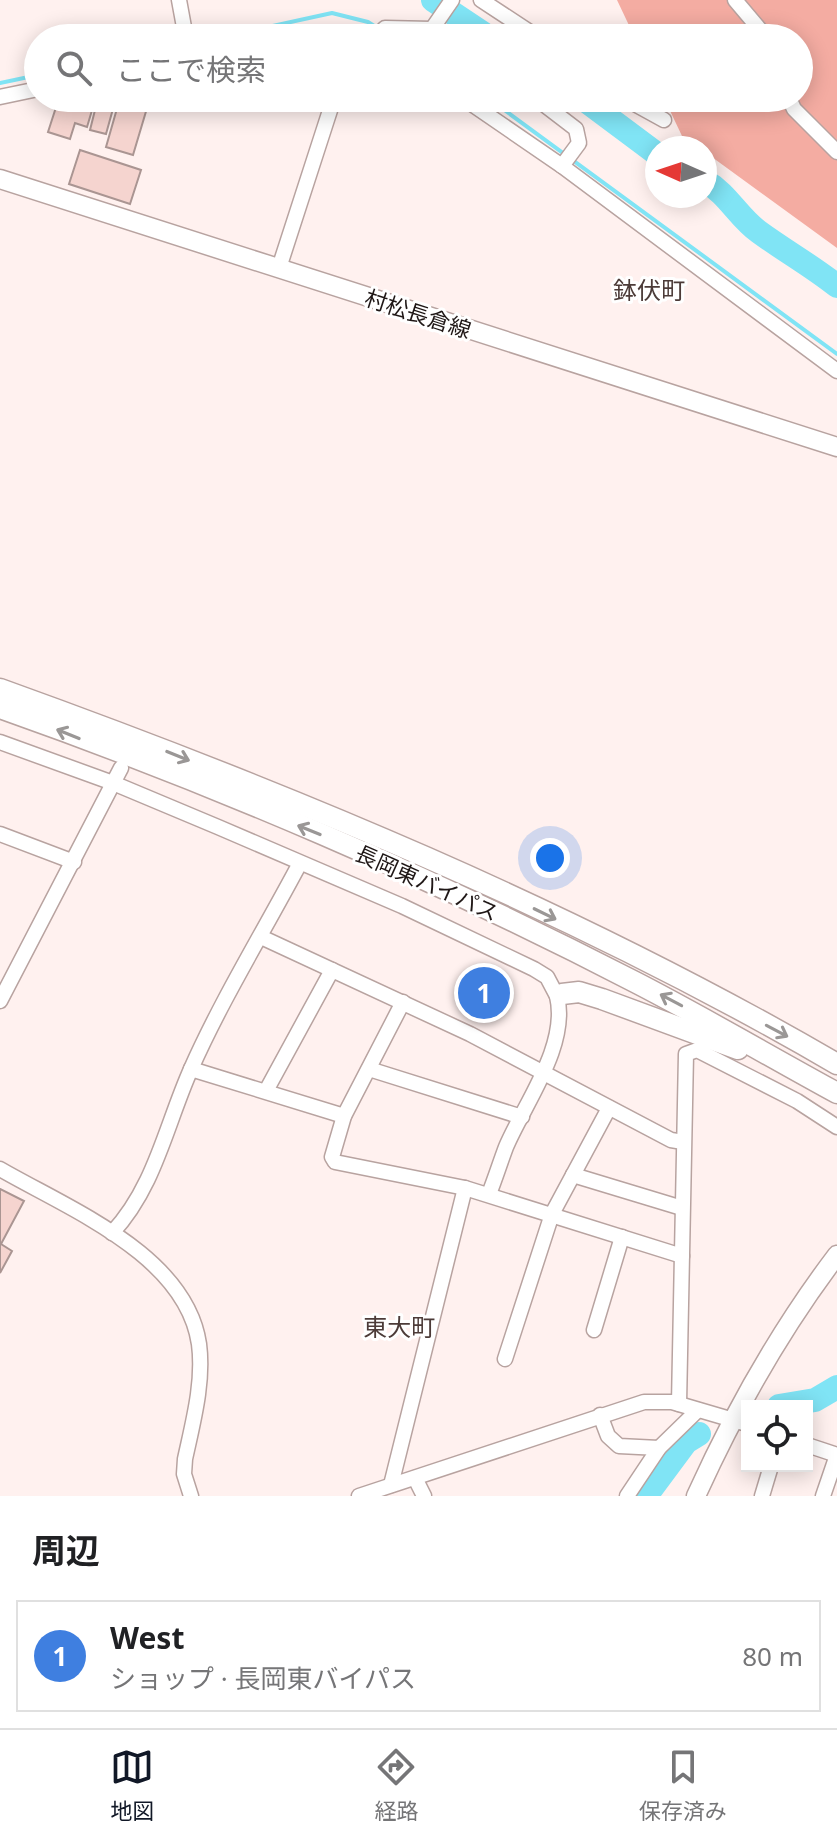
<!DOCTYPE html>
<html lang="ja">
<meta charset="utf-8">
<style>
body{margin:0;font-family:"Noto Sans","Noto Sans JP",sans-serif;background:#f2f2f2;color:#202124}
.controls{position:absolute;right:24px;bottom:24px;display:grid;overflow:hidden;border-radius:0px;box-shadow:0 4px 20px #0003}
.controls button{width:72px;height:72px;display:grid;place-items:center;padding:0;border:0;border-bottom:2px solid #e0e0e0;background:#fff;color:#202124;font:40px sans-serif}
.compass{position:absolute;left:645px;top:136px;width:72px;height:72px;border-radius:50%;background:#fff;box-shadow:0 4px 20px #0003;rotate:273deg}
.you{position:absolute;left:550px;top:858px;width:28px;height:28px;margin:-20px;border:6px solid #fff;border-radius:50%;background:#1a73e8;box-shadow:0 0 0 12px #1a73e833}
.badge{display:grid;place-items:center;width:52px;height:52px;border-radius:50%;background:#111827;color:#fff;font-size:26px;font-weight:700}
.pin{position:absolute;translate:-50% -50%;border:4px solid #fff;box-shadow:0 2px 8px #0006}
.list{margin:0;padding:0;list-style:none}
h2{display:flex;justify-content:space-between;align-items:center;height:104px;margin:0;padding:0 32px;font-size:34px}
h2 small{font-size:26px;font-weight:400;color:#757577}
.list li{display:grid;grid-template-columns:52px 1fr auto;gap:24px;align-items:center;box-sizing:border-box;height:112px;margin:0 16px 16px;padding:0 16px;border:2px solid #e0e0e0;border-radius:0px}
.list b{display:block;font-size:30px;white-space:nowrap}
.list p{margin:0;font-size:26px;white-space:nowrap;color:#757577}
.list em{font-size:26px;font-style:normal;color:#757577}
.icon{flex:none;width:44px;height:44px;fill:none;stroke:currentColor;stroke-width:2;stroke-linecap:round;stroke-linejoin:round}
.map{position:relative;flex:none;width:837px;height:1496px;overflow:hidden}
.search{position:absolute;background:#fff;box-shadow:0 4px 20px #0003;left:24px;right:24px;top:24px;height:88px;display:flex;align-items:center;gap:20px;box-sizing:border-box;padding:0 28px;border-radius:44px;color:#757577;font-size:30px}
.sheet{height:232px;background:#fff}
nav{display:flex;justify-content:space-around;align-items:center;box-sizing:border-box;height:112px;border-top:2px solid #e0e0e0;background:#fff;font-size:22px;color:#757577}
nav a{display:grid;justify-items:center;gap:4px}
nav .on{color:#111827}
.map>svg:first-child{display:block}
</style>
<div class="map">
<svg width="837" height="1496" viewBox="0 0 837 1496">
<rect width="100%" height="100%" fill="#fff1ef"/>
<polygon fill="#f4aca2" points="617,0 837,0 837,248 705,152 705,148 682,136 664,98 799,98 799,38 635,38"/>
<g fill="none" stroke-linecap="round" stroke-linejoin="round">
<g stroke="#80e4f5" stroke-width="4">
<polyline points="217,38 332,13 368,22 393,38"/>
<polyline points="0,83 38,75"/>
<polyline points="488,98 837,354"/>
</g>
<g stroke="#80e4f5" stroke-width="24">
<polyline points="433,0 490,38"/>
<polyline points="582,98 657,154"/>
<path d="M705,181C728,194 738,217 759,232C785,251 812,266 837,286"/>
<polyline points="779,1406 815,1400 837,1387"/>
<polyline points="646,1496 686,1442 699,1434"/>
</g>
</g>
<g fill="#f5d4cf" stroke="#aa9592" stroke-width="2">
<polygon points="59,98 93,107 87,127 75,123 70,139 48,132"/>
<polygon points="98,98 116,98 106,134 90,130"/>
<polygon points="120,98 150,98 133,155 106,147"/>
<polygon points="80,150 141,170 130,204 69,184"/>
<polygon points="0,1189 24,1201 1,1244 12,1251 0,1273"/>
</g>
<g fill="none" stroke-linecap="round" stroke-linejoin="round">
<g stroke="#b8a3a0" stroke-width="17">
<g id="minor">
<polyline points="179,0 186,38"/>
<polyline points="481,0 539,38"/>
<polyline points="735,0 767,38"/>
<polyline points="298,38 324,33 357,38"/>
<polyline points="375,38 385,28 432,29 452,0"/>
<polyline points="0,97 38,89"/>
<polyline points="463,98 562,166 837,371"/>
<polyline points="550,98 546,106 576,129 579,143 562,166"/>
<polyline points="624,98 664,120"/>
<polyline points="789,98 794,109 837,152"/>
<polyline points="279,268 334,98"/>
<polyline points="0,742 113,783 218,827 402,906 534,969 547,977 557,996 562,994"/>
<polyline points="0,834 74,862"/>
<polyline points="261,937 470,1034 671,1140 683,1142"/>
<polyline points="0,1001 121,768"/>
<polyline points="403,1002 344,1116 332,1157 335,1162 465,1188 682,1256"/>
<polyline points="191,1069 344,1116"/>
<polyline points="369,1069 522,1117"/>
<polyline points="266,1091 332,970"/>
<path d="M0,1169C69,1209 186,1255 199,1344C204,1382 193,1422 185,1459L184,1474L191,1496"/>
<polyline points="573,1175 682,1208"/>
<path d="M489,1194C495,1179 500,1163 506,1147C524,1104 569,1046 557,996"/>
<path d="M112,1233C155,1187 166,1125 191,1069C222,999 264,931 300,863"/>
<polyline points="594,1330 622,1237"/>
<polyline points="505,1359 552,1214 609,1108"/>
<polyline points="679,1404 686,1054 697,1050 797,1101 837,1127"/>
<polyline points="600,1415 608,1436 619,1446 659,1448"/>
<polyline points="807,1445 837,1455"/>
<polyline points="415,1478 424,1496"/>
<polyline points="391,1485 465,1188"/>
<polyline points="359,1496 644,1402 672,1402 747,1424"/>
<polyline points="627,1496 659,1448 698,1410"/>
<polyline points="762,1496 771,1466"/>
<polyline points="823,1496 837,1455"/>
</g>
</g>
<g stroke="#b8a3a0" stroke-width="21">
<g id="major">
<polyline points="0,179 837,447"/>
<path d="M696,1496C735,1410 780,1330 837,1255"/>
</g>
</g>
<g stroke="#b8a3a0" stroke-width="23">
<g id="highway">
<path d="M0,689C286,792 574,911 837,1064"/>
<path d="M0,708C213,783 434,878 635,982C703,1017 769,1056 837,1093"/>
<polyline points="562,994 579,992 602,999 738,1049"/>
</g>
</g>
<use href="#minor" stroke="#fff" stroke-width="14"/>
<use href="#major" stroke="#fff" stroke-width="18"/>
<use href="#highway" stroke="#fff" stroke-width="20"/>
</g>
<defs><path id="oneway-shaft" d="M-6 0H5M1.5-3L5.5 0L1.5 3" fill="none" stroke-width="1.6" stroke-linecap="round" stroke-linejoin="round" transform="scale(2)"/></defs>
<g stroke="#9a9796">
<use href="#oneway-shaft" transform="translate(68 734) rotate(-158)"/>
<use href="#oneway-shaft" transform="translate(178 756) rotate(22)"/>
<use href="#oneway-shaft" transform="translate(309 830) rotate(-158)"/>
<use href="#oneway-shaft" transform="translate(545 914) rotate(26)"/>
<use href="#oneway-shaft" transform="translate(671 1000) rotate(-152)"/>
<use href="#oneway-shaft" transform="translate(777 1031) rotate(28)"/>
</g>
<g text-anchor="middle" stroke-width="6" stroke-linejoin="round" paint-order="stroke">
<g font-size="22" fill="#1f1716" stroke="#fff">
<text transform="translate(418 314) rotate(18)" y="8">村松長倉線</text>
<text transform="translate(427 883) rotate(24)" y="8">長岡東バイパス</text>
</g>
<g font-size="24" fill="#4c3b38" stroke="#fff">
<text x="649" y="299">鉢伏町</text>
<text x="399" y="1336">東大町</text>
</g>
</g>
</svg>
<div class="controls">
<button><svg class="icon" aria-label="locate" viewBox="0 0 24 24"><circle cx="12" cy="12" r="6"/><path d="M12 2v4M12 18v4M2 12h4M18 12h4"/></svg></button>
</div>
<svg class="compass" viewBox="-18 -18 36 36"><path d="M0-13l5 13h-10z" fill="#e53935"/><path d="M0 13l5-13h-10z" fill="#757577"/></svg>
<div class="you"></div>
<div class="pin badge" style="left:484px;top:993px;background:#3f7fe0">1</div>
<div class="search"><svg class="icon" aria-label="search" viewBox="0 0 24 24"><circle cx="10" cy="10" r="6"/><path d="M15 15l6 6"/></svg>ここで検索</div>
</div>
<section class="sheet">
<h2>周辺<small></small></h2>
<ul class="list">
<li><span class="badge" style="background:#3f7fe0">1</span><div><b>West</b><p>ショップ · 長岡東バイパス</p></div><em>80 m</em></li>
</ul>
</section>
<nav>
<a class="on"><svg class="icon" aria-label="map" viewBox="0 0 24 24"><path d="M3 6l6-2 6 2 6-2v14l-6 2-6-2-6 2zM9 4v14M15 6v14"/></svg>地図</a>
<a><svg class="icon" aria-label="directions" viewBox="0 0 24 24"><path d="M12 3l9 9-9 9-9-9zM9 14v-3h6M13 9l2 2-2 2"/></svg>経路</a>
<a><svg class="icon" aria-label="saved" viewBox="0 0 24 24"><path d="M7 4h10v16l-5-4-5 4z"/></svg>保存済み</a>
</nav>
